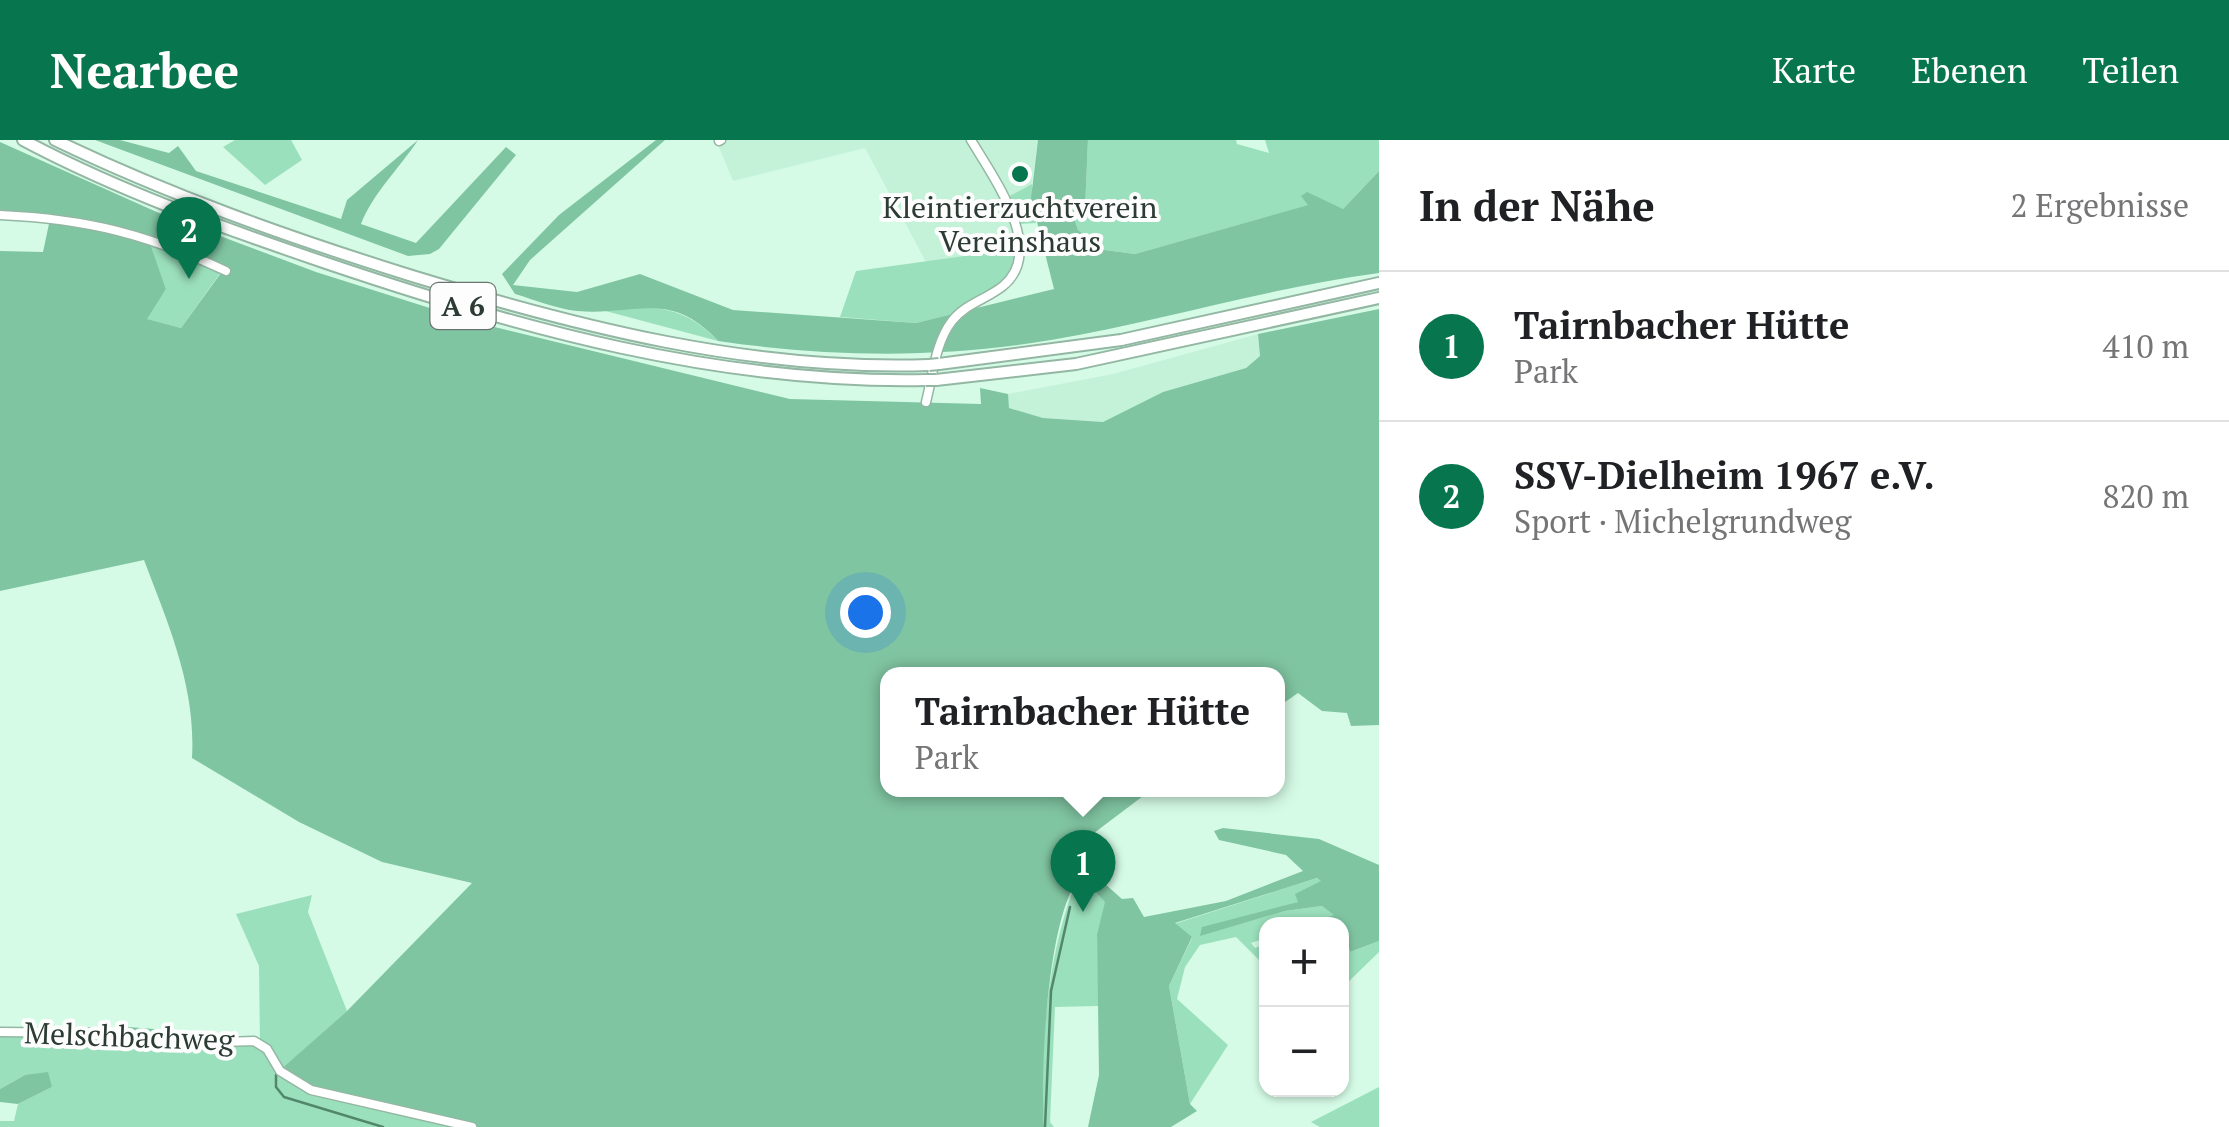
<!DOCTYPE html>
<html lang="de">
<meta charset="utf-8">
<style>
body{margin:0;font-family:"PT Serif",serif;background:#f2f2f2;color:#202124}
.controls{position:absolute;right:30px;bottom:30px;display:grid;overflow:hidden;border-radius:20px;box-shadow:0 2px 8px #0004}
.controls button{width:90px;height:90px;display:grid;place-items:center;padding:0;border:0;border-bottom:2px solid #e0e0e0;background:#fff;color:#202124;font:50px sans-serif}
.you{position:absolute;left:865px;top:472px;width:35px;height:35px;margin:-25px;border:8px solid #fff;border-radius:50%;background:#1a73e8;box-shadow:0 0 0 15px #1a73e833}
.badge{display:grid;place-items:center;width:65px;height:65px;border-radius:50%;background:#07754e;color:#fff;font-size:32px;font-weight:700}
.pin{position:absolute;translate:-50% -82px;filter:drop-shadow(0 2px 5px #0008)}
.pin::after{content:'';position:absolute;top:52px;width:35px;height:30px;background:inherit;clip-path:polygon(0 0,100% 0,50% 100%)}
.popup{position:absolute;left:880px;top:527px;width:405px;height:130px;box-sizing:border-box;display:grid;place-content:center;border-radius:20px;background:#fff;filter:drop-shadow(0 2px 8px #0005);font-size:32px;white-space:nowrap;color:#757577}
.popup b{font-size:38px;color:#202124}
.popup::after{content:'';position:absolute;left:50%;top:100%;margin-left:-20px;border:20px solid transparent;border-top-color:#fff}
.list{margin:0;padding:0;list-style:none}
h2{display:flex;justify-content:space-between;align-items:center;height:130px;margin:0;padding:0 40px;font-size:42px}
h2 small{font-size:32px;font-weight:400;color:#757577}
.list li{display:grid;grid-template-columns:65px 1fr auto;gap:30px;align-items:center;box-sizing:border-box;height:150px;padding:0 40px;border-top:2px solid #e0e0e0}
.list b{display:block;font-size:38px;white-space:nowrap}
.list p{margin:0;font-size:32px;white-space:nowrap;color:#757577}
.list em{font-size:32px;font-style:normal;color:#757577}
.map{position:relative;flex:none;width:1379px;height:987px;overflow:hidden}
header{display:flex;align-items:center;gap:60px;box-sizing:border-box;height:140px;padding:0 50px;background:#07754e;color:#fff}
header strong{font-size:48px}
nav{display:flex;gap:55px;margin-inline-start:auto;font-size:35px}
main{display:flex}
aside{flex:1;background:#fff}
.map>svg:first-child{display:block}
</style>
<header>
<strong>Nearbee</strong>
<nav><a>Karte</a><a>Ebenen</a><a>Teilen</a></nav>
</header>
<main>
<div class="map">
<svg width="1379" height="987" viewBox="0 0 1379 987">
<rect width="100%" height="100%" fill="#d5fbe6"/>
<g fill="#c4f2d9">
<polygon points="716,0 1038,0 1031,50 1036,83 1018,84 1022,108 926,122 865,8 733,41"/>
<polygon points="1258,194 1260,216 1246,228 1163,252 1103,282 1043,278 1008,268 1008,254 1113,234"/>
</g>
<g fill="#9be0bc">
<polygon points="235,0 291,0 302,20 265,45 223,7"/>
<polygon points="1088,0 1236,0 1237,4 1269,13 1265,0 1379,0 1379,31 1343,69 1309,65 1135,114 1105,110 1078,90 1073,73 1085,68"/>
<polygon points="1032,44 1036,83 1018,84 1008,57"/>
<polygon points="148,100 223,129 181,188 146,179 166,149"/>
<polygon points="1022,108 1012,137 957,173 916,183 840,177 856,131"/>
<path d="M645,167C676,169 696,178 718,201L598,169Z"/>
<path d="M1080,734L1106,762L1097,794L1099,866L1055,867L1050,982L1054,987H1044C1038,912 1049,799 1080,734Z"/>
<polygon points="1317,738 1322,741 1298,762 1201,795 1285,771 1322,766 1335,775 1307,784 1266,784 1266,798 1251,803 1255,808 1266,804 1266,827 1236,797 1200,805 1185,827 1177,859 1228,905 1190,964 1169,846 1192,798 1174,784"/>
<polygon points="312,755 308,772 347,871 279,932 461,987 0,987 0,981 14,981 18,964 52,947 25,935 0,949 0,895 100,889 150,907 260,906 259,826 236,774"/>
<polygon points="1342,792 1350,812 1379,801 1379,812 1342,848"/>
<polygon points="1379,947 1379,987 1320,987 1311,982"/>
</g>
<g fill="#80c5a2" fill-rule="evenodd">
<path d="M95,0H120L169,13L178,6L196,31L341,79L347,60L418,0C399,29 373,53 361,84L416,103L506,7L516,15L439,109L430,114L408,116Z"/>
<path d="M656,0H665L530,120L513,145L577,152L640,134L733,170L916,183L1054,149L1031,58L1038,0H1088L1085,69L1073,74L1078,90L1105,110L1135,114L1308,65L1301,56L1307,52L1343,69L1379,31V133C1268,148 1161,181 1051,200C942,219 827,217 718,201C670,149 636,176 577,171C557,169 535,160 515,154L502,134L559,75Z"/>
<path d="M0,2L159,73L316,132L474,182L790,259L981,264L980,248L1008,254L1009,268L1043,278L1103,282L1163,252L1246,228L1260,216L1258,194L1379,169V585L1351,586L1347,573L1322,571L1298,553L1278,567V534H888V650H1151L1053,724L1078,739C1047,782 1040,932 1044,987H461L325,956L278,932L347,871L472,743L382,722L299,682L192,618C196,547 169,486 144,420L0,451V111L43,112L50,79L0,72ZM149,101L223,130L181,188L147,179L166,149Z"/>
<polygon points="1223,688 1319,699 1379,725 1379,801 1350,812 1342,784 1335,779 1307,784 1334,775 1322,766 1285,771 1200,796 1202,787 1298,762 1295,754 1321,741 1317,738 1175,783 1192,797 1169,846 1190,964 1197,971 1171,987 1088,987 1099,935 1097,794 1105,762 1080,734 1088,729 1122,759 1133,758 1144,777 1226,761 1303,731 1286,715 1219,700 1214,691"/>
<polygon points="128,887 220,894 235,899 234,903 150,907 103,895 100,889"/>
<polygon points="48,932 52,947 18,964 0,962 0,949 25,935"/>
</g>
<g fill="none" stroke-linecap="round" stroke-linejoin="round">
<g stroke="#52876c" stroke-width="2.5">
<polyline points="276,935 276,947 284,957 383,987"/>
<polyline points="1045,987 1051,851 1070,767"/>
</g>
<g stroke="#93b7a3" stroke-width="11">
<g id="minor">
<polyline points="719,1 721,0"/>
<path d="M0,75C87,79 147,94 226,131"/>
<path d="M926,262C933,235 935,203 952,181C965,164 987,159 1003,146C1047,110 993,37 971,0"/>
<polyline points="0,892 103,893 191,903 254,901 267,909 280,931 311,950 472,987"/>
</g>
</g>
<g stroke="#93b7a3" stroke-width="14">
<g id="highway">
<path d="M23,0C119,51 223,88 326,123C521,189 719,244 926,240"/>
<path d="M55,0C169,55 288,97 409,135C579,187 750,231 929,225"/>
<polyline points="939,224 1121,200 1379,143"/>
<polyline points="936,240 1076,224 1379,158"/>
</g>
</g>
<use href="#minor" stroke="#fff" stroke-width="8"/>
<use href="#highway" stroke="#fff" stroke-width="10"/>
<g stroke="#93b7a3" stroke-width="14" stroke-linecap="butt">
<g id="highway-bridge">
<polyline points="929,225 939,224"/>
<polyline points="926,240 936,240"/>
</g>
</g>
<use href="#highway-bridge" stroke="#fff" stroke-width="10"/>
</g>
<circle fill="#07754e" stroke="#fdfdfd" stroke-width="4" cx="1020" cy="34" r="10"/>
<g text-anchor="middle" stroke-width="8" stroke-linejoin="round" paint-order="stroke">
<rect fill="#fdfdfd" stroke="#6b7570" stroke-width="2.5" x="430.5" y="143" width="65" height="46" rx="8"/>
<g font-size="28" font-weight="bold" fill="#2c3b33">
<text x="463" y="176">A 6</text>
</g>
<g font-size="30" fill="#2c3b33" stroke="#fdfdfd">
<text x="1020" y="78">Kleintierzuchtverein<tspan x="1020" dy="34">Vereinshaus</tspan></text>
</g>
<g font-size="30" fill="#2c3b33" stroke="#fdfdfd">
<text transform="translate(129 897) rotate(2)" y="10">Melschbachweg</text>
</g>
</g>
</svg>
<div class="controls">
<button>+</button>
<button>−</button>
</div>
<div class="you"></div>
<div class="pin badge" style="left:1083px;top:772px">1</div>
<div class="popup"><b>Tairnbacher Hütte</b>Park</div>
<div class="pin badge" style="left:189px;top:139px">2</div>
</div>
<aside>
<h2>In der Nähe<small>2 Ergebnisse</small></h2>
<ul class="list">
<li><span class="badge">1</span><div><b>Tairnbacher Hütte</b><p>Park</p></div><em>410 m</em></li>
<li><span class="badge">2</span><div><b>SSV-Dielheim 1967 e.V.</b><p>Sport · Michelgrundweg</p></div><em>820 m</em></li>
</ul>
</aside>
</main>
